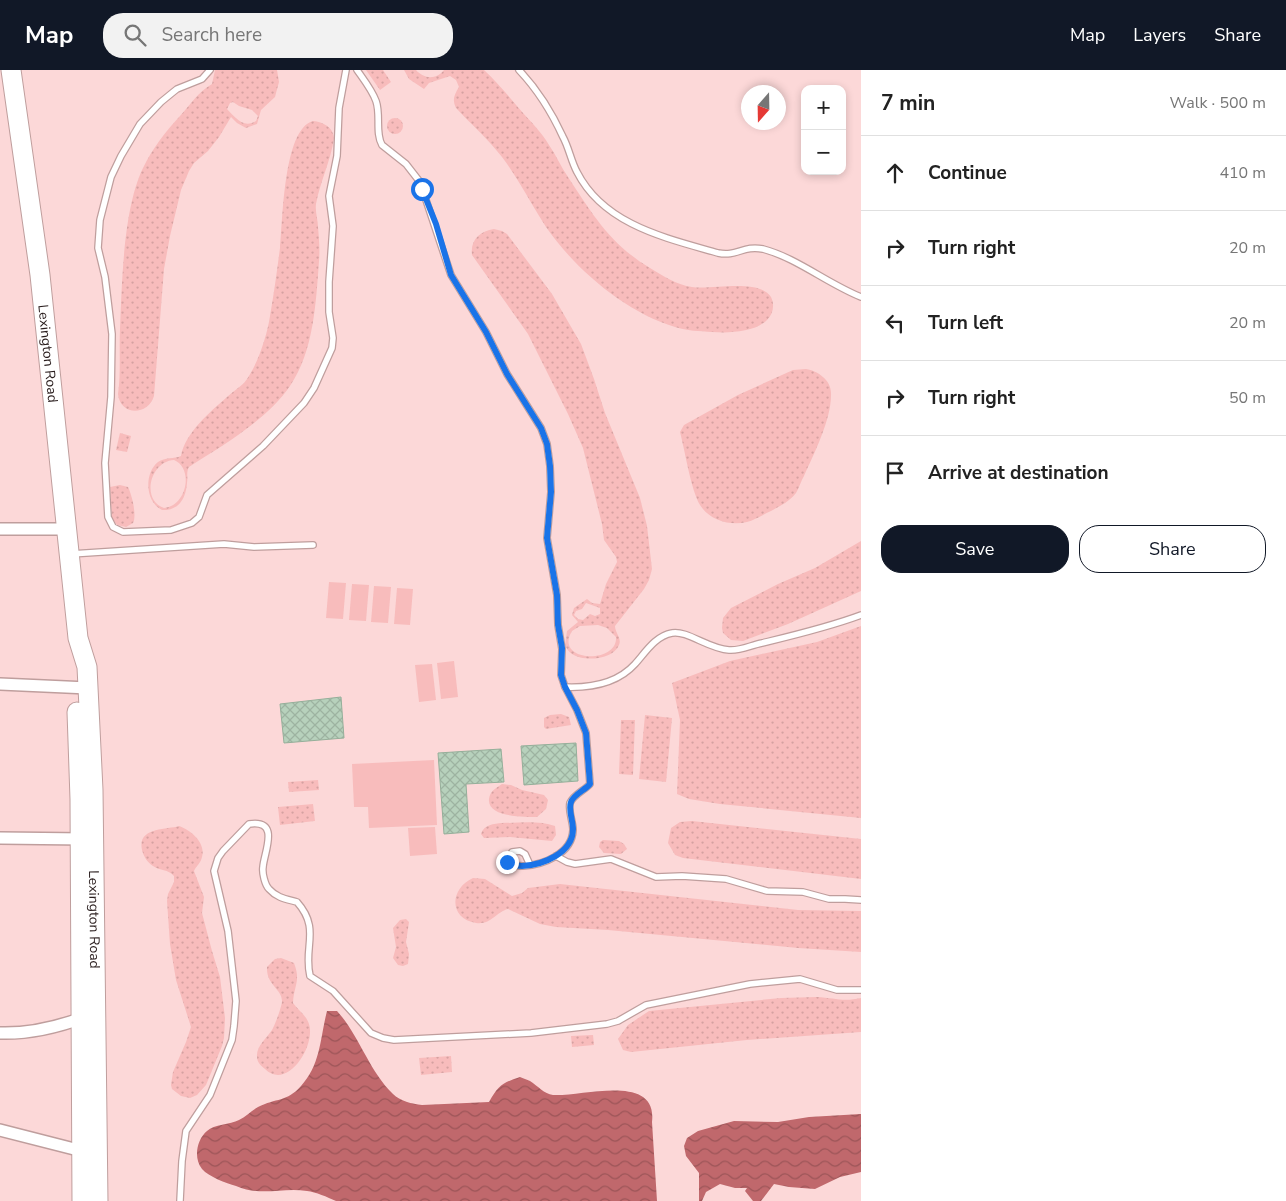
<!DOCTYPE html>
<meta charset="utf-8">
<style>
body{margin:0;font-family:"Nunito Sans",sans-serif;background:#f2f2f2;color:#222}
.controls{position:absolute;right:15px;top:15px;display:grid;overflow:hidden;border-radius:10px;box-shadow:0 2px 8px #0003}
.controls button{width:45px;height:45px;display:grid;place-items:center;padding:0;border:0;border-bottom:1px solid #e0e0e0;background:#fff;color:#222;font:25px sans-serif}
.compass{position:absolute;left:741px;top:15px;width:45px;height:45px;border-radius:50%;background:#fff;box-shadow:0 2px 8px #0003;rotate:200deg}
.stop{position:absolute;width:15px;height:15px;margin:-11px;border:4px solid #1a73e8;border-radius:50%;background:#fff}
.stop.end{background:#1a73e8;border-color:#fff;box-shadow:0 1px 5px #0008}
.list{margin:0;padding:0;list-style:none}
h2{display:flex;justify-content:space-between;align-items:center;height:65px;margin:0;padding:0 20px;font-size:21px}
h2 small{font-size:16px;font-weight:400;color:#767676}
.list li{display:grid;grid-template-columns:32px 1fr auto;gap:15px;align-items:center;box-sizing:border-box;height:75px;padding:0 20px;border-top:1px solid #e0e0e0}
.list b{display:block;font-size:19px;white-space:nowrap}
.list em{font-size:16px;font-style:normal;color:#767676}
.actions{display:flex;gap:10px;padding:15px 20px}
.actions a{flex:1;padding:11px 0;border:1px solid #111827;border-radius:20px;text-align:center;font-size:18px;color:#111827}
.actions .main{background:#111827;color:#fff}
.icon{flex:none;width:28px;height:28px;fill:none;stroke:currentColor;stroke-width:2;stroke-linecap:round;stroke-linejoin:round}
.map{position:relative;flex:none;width:861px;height:1131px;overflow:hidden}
header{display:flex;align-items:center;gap:30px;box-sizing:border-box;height:70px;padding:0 25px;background:#111827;color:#fff}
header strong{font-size:24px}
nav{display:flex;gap:28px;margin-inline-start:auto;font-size:18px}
.search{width:350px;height:45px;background:#f2f2f2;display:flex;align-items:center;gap:12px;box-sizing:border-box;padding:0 18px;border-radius:20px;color:#767676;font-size:19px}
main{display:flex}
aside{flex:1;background:#fff}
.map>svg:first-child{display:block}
</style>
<header>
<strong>Map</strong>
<div class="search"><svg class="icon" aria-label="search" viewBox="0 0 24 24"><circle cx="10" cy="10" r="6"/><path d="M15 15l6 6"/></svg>Search here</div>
<nav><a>Map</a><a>Layers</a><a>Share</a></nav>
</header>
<main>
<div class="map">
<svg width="861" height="1131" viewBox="0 0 861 1131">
<defs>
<pattern id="grass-dots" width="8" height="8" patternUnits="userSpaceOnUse" patternTransform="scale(1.25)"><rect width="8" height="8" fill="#f8bcbc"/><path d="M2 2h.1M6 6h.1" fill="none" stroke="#d5a1a1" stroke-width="1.8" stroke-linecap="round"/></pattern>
<pattern id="water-waves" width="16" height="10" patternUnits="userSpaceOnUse" patternTransform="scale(1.25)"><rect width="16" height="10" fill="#c0686c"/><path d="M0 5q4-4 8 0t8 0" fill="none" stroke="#9c5558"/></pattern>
<pattern id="building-cross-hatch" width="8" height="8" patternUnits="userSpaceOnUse" patternTransform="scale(1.25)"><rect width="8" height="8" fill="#b7d1bc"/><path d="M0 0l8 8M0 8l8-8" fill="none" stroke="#9db3a1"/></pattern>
</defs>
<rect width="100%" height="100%" fill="#fcd8d8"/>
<g fill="url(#grass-dots)" fill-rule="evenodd">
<path d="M215,0H277L279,12L276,23L275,27L261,40L257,54L246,58L237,53L231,47L219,67L208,81L194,93L189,101L181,120L170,166L164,199L154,326C148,346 120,346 118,324C121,303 119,280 120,259C122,214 123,139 143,98C152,79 166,61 180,46C191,34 198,22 212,14ZM233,32L239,36L252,40L258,46L256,51C243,59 235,47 227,39L230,33Z"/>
<polygon points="366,0 383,0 391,12 380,20"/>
<path d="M404,0H416C424,9 436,10 444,0H484C498,13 510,28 523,43C532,53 542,63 549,75C556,85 561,97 568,107C593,145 610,174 650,198C663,206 677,215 692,217C712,220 759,208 771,227C775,235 773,244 767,250C754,263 728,263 712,262C699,261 687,261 675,257C625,242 575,199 546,157C531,134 518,108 502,87C488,69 471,54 456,38C452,30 454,25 459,17L456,10L450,6L429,13L424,19L409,9Z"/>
<circle cx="395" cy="56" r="8"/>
<path d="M313,51C323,52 333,57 334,68C331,90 320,112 316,134C315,142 318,150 318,157C319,168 320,180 319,191C316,232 314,281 290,316C267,350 223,375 189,397C186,402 188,406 187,413C186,428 179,441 162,440C145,432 144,403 158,392C165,387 174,389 181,386C185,363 210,342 227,327C232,322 239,318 244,313C257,297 267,266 270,246C274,223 277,201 280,178C283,152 283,59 313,51ZM174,390C194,398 187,436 164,438C140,429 151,391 174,390Z"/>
<path d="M494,159L502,161L507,164L552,224L581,274L594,309L605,343L640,428L647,456L652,499L649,510L644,519L615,556C615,563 622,568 619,575C613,590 584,592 572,584C569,582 566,578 565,575L567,561L578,552L572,545L574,538L587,529L592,533L600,534L606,514L617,492L616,487L604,470L602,454L583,378L568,344L528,264L472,185C470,170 480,161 494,159ZM586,533L600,538V544L595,546L590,544L583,550L578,549L574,545L576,541L582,539ZM598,555L607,558L616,567C618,595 553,592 572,561L580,556Z"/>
<path d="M806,299C818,301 831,310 831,323C832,348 814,384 804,406C801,411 799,418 796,423C789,432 780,436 771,441C764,444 755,450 747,452C731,456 710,451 700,435C691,420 685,381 680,362L684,355L738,325L793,300Z"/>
<polygon points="120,363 131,366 127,382 116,380"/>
<path d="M120,415L128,417C132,425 137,446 133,453L126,457L117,455L112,448L110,417Z"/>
<polygon points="861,471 861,521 788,554 743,571 731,570 723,563 722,558 723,548 731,538 778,514 815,498"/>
<polygon points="861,556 861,748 720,734 689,729 677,724 680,650 672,613 730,591 817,572"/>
<polygon points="561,644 569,647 571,655 546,659 544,657 544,648 550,645"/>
<polygon points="645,645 672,648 666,712 639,709"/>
<polygon points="621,650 635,650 633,705 619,704"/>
<polygon points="318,710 319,720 289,722 288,712"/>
<path d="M502,714L511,715L522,720L544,725L548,730L546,739L537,747C524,747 487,747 489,729C490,721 496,718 502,714Z"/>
<polygon points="313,734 315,751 280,755 278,737"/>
<polygon points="692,751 861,769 861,809 683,788 675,785 668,773 671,758 680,752"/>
<path d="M502,753C519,753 539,750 555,756L556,765L552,771L510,767L484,768L481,764C484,754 494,754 502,753Z"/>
<path d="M179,756C191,760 206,773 202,787C201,793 196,796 194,801L204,827L202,843L212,881L220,907L225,948L224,968L222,976L206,1015L197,1025L190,1028L181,1026L172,1019L171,1015L173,1002L186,972L191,957L176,910L170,874L167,831L168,824L174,812V806C168,799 160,801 153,796C147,792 144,787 142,780C137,757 166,760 179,756Z"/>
<polygon points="603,770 619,771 624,774 627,779 621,784 604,783 599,777 600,772"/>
<path d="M473,808L485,809L512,826L522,823L528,818L560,814L798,840L859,841H861V882L798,878L608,860L556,857L540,854L508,839C496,842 491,855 476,853C449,849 449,819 473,808Z"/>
<polygon points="406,849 409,852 406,872 409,884 408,894 403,896 398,895 393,888 396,877 393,858 400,850"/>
<path d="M281,888L294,893C301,911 294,915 293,933C298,940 306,945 309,954C316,976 287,1021 265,999C261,996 257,992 257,987C256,976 267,968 272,960C275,955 282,936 282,931C282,919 266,915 267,897L275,889Z"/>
<path d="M817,927C834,928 844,932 861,928V962L747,970L631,982L623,980L618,969L628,955L649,941L781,928Z"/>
<polygon points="593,965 594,975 572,977 571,966"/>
<polygon points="451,986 452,1002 421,1005 419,988"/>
</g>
<g fill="#f8bcbc">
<polygon points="329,512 346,513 343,549 326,548"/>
<polygon points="352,514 369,515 366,551 349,550"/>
<polygon points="374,516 391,517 388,553 371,552"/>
<polygon points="397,518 413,519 410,555 394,554"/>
<polygon points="454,591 458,627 441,629 437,593"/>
<polygon points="432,594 436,630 419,632 415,595"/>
<polygon points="434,690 437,755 369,758 368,737 354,737 352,694"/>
<polygon points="435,757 437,784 410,786 408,758"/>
</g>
<g fill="url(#water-waves)">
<path d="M327,941H337C359,965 369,1001 393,1024C400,1031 412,1034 422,1035L489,1032C499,1015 502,1013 520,1007C523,1008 527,1010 530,1011C538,1016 544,1024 553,1025C581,1027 658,1002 652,1052L657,1131H336C327,1127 316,1122 307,1121C282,1117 262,1127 236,1116C226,1113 209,1107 202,1099C193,1088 197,1069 207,1061C214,1054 230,1055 239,1050C246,1047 251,1041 258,1037C276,1028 287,1032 301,1016C321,994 320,968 327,941Z"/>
<polygon points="861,1044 861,1102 840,1107 815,1119 789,1117 774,1114 761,1131 753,1131 745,1121 747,1118 735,1118 720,1114 706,1122 702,1131 699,1131 699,1103 686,1086 684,1076 687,1068 698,1061 734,1051 778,1052 809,1047"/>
</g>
<g fill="url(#building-cross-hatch)" stroke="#95af9a">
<polygon points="341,627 344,668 284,673 280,634"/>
<polygon points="576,673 578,711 524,715 521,676"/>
<polygon points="501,679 504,712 466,714 469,762 444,764 438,683"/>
</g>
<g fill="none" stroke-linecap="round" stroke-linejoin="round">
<g stroke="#bf9e9d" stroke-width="8">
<g id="lane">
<polyline points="210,0 202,9 177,19 172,23 161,32 140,54 121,86 111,107 100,150 98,178 105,207 112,264 111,327 105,393 107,430 108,447 113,457 123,462 171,460 192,453 199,447 207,425 263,376 304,333 314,318 332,278 333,268 329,242 329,212 333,156 329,126 337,86 339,38 346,0"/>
<path d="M357,0C364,10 372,20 376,31C381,45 375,63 382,75L406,94L420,112L451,205L486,262L507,304L541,358L547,374L550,396L551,422L547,468L557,525L558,555L562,579L561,605L565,617"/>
<path d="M519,0C537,19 552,43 563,67C569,78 571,91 577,102C604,155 666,168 718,183C737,187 743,175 763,179C797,188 828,214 861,227"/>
<polyline points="71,484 224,474 254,477 313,475"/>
<polyline points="556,786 567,792 575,794 611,789 656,807 682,806 726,809 767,821 803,822 829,829 845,829 861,830"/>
<path d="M530,795L525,784L520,781L512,782L507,792V794C512,795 517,796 523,796C543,795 572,784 573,760C573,751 568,741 570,733C573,725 585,720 590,714L586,663L577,640L565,617C590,618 617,614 635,594C645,583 655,566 672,563C687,560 709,579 729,580C741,581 751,575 762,573C795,565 829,557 861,545"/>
<path d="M180,1131L182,1091L186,1061L210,1025L232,970L234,956L236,931L228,861L214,801L218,788L223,781L249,754C281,749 264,782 263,797C262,803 265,815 269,819C277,828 286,829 297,832C321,859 303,877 310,906L333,921L371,963L383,968L394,970L531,963L607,954L618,951L646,935L750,914L800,909L837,920H861"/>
</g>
</g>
<g stroke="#bf9e9d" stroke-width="14">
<g id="street">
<polyline points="0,459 68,459"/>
<polyline points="0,614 88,618"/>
<polyline points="0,768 85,769"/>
<path d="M0,963C30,964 58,957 85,947"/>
<polyline points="0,1060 86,1082"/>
</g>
</g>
<g stroke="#bf9e9d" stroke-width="21">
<g id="primary">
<path id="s1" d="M11,0L40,205L78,568L87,597L93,720L98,1131"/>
<polyline points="77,642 80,729 82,1131"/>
</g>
</g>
<use href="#lane" stroke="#fff" stroke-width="5.5"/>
<use href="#street" stroke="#fff" stroke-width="11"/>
<use href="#primary" stroke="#fff" stroke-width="19"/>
</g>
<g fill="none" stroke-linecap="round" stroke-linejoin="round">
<path stroke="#1a73e8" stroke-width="6" d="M422,119L436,154L451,205L486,262L507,304L541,358L547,374L550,396L551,422L547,468L557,525L558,555L562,578L561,605L565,617L577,640L586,663L590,714C585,720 573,725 571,732C568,740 573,750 573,759C573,783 543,795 522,796C517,796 512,794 507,794V792"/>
</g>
<g text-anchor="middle" stroke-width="5" stroke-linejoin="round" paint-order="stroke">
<g font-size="14" fill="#291d1d" stroke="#fff">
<text dy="5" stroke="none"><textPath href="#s1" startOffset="286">Lexington Road</textPath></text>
<text dy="5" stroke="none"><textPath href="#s1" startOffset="855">Lexington Road</textPath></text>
</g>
</g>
</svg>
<div class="controls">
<button>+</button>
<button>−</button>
</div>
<svg class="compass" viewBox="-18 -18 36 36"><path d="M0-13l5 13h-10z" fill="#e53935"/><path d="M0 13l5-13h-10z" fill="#767676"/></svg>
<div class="stop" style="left:422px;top:119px"></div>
<div class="stop end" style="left:507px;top:792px"></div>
</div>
<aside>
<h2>7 min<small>Walk · 500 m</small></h2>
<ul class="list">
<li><svg class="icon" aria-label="ahead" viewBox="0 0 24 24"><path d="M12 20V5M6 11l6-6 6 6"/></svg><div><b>Continue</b></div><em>410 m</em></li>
<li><svg class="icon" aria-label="right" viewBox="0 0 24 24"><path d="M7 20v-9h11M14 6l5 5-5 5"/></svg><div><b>Turn right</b></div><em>20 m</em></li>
<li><svg class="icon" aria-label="left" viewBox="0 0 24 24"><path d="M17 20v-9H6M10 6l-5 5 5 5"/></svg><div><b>Turn left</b></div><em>20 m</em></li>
<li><svg class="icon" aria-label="right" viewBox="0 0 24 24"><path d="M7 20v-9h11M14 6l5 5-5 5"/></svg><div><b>Turn right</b></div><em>50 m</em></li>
<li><svg class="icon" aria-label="arrive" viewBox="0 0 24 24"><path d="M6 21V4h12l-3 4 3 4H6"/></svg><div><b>Arrive at destination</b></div></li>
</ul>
<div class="actions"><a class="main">Save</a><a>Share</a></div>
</aside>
</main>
